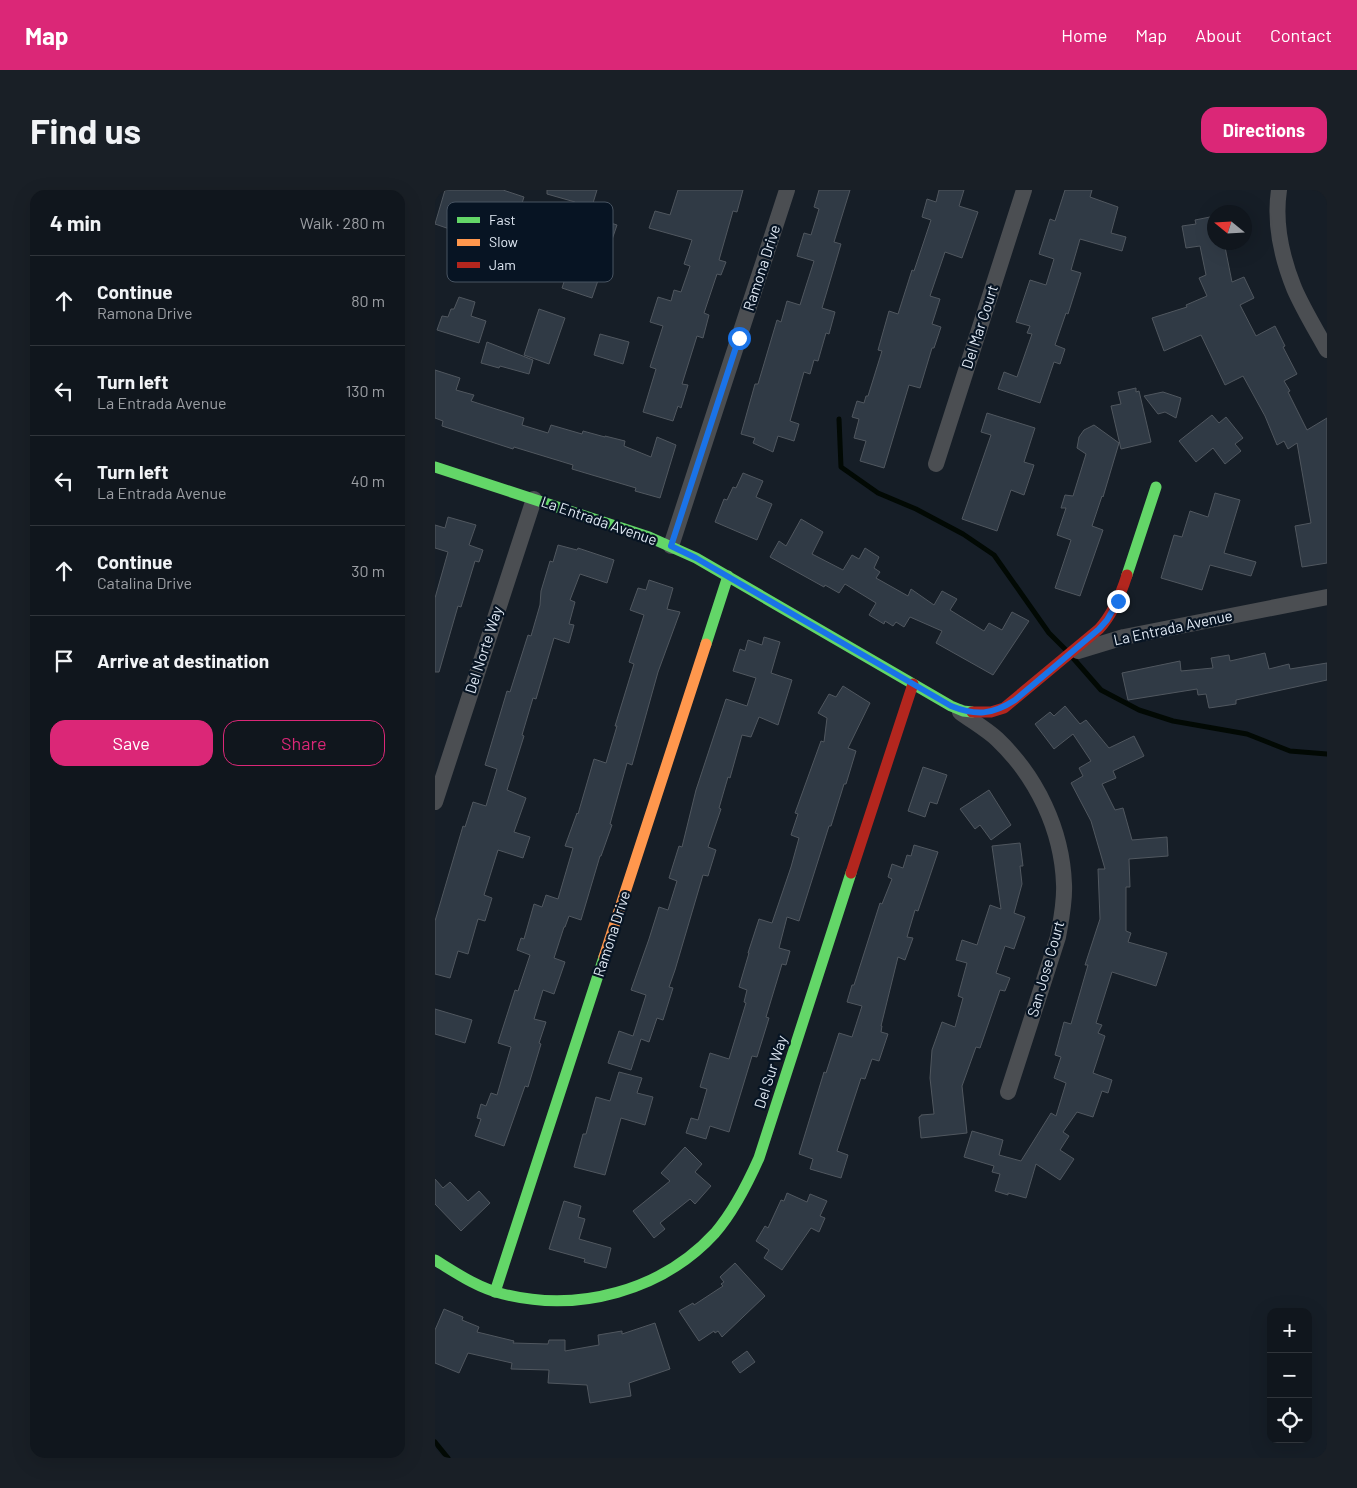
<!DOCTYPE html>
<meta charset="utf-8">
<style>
body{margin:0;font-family:Barlow,sans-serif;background:#191f26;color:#f1f3f6}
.controls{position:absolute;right:15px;bottom:15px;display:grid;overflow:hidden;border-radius:10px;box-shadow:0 5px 20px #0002}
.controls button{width:45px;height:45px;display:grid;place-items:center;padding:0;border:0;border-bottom:1px solid #30353b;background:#10161d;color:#f1f3f6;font:25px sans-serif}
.compass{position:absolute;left:772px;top:15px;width:45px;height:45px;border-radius:50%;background:#10161d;box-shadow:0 5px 20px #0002;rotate:288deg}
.stop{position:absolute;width:15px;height:15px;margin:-11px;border:4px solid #1a73e8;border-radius:50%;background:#fff}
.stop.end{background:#1a73e8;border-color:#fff;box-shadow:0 1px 5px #0008}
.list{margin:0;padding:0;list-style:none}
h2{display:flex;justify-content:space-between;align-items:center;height:65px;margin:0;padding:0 20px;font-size:21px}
h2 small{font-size:16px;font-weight:400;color:#9c9fa4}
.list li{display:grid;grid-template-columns:32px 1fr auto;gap:15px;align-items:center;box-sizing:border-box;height:90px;padding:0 20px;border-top:1px solid #30353b}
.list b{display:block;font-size:19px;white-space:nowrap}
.list p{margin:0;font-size:16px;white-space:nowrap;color:#9c9fa4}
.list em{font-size:16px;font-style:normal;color:#9c9fa4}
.actions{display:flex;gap:10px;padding:15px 20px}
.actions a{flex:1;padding:11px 0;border:1px solid #db2777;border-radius:15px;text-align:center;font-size:18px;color:#db2777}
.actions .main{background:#db2777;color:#fff}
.icon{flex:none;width:28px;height:28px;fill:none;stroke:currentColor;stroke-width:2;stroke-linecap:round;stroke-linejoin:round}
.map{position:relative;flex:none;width:892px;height:1268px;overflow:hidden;border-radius:15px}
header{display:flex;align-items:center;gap:30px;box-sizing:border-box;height:70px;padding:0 25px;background:#db2777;color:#fff}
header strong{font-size:24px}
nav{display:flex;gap:28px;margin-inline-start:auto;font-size:18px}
.intro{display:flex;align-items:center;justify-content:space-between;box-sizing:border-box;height:120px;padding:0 30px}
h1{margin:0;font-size:35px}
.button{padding:12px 22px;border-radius:15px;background:#db2777;color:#fff;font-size:18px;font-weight:700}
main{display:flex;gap:30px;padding:0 30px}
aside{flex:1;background:#10161d;border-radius:15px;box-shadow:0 5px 20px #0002}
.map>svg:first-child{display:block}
</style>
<header>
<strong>Map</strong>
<nav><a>Home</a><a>Map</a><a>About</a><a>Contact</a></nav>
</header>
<div class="intro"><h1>Find us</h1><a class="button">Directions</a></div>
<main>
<aside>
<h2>4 min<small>Walk · 280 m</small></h2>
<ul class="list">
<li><svg class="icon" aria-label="ahead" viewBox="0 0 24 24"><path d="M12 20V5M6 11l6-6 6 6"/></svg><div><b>Continue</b><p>Ramona Drive</p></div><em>80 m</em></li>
<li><svg class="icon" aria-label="left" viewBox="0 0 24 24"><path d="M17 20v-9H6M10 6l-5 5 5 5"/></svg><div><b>Turn left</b><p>La Entrada Avenue</p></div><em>130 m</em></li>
<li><svg class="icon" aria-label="left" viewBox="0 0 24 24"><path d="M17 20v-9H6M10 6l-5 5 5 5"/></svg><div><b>Turn left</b><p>La Entrada Avenue</p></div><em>40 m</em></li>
<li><svg class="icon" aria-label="ahead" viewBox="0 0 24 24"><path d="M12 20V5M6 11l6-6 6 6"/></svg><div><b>Continue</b><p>Catalina Drive</p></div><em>30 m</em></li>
<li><svg class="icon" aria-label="arrive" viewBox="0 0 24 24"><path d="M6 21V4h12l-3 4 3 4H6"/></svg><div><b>Arrive at destination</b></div></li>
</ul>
<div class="actions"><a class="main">Save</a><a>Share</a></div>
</aside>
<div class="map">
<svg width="892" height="1268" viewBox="0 0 892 1268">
<rect width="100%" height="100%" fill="#161e27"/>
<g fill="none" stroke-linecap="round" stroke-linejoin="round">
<g stroke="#020904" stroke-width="5">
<polyline points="404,229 406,277 443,303 481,319 528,344 559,365 614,443 631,460"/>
<polyline points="638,468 666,500 704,520 738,531 812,544 855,561 892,564"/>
<polyline points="0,1252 13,1268"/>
</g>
</g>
<g fill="#303a45" stroke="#50575f">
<polygon points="10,0 68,0 89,7 74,53 37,41 35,46 0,34"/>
<polygon points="112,0 162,0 154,26 182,35 157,108 127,98 139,61 125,57 140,12 112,4"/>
<polygon points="243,0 308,0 302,22 298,21 284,70 291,72 286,85 282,84 269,123 274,125 268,148 262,146 247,194 253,195 246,218 243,216 238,231 208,222 221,179 215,177 228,136 215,132 223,107 236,111 239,100 246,102 255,76 249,74 257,50 214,38 220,21 235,25"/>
<polygon points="384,0 415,0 399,52 406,54 387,118 400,122 394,144 391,143 383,171 379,170 375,184 369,182 355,231 364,234 359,251 343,246 338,262 318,253 320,248 306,244 320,194 323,194 342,130 346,132 352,111 365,115 371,96 379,71 362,66 369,43 376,45 384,19 379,17"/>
<polygon points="504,0 529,0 524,16 543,22 527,68 510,62 495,106 505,109 497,134 506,137 499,158 497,158 485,198 474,195 449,278 425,271 431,251 419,248 424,229 417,227 422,211 429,213 431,206 433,206 447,161 443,160 454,121 463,124 477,80 479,81 496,30 487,27 492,9 501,12"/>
<polygon points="630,0 657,0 655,7 683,17 676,43 691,47 687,61 645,49 636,80 646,83 633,124 631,123 620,155 630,159 625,174 619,172 605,213 563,199 569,182 582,187 597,144 592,143 595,136 581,132 595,90 611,95 619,69 604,64 615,29 620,31"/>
<polygon points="780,26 780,52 789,52 797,92 809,87 819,108 805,115 821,146 840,136 850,156 848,157 862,184 849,191 855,201 853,202 872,240 892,228 892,373 867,377 860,336 876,333 862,253 853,259 849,251 842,255 830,226 808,186 790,195 766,145 729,161 717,128 752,117 751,115 772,106 764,88 771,85 765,56 751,58 747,36 761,34 760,30"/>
<polygon points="24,107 40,112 36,126 51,131 44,153 2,140 7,126 13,127 16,119 19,119"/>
<polygon points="104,119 130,128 114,174 89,165"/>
<polygon points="165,144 194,152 188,174 159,165"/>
<polygon points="52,152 98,170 94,184 65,176 64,178 46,173"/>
<polygon points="0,180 25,188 21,200 39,205 36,211 89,228 87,235 113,243 116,235 147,244 148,241 170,247 170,246 190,251 189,256 216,267 222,247 241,255 225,308 200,301 201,298 137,279 138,275 79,257 78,259 7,236 8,231 0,228"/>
<polygon points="701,198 701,202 704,201 716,252 686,259 676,216 686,214 683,202"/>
<polygon points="728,202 746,208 741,228 730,222 723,224 709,206"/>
<polygon points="552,223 600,238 589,272 599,275 589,305 576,300 562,341 527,329 556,245 546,242"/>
<polygon points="777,225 784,233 791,227 808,248 800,254 806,261 790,274 778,258 761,272 744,251"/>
<polygon points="659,235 684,253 668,307 667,306 657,336 668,340 645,406 620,398 636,350 622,345 631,318 626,318 630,305 638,306 651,264 642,258 644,247 649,240"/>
<polygon points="308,283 328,291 321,307 337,314 322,350 280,332 289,309 292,310 298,297 301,298"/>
<polygon points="780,303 805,310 789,363 821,372 816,386 775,375 767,400 726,388 739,345 747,347 755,321 773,327"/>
<polygon points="13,327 41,335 34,355 48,360 44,372 40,371 26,417 23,416 4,482 0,482 0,408 13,362 0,358 0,335 10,338"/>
<polygon points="366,329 388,342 377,364 408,380 417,365 424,369 430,358 444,367 439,378 445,382 441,388 473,406 476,399 499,415 507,401 522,409 515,420 549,441 554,433 567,440 577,422 594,431 558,485 501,453 507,441 475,427 469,437 461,432 458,436 450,431 449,434 434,425 441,413 410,394 404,403 390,395 389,397 335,367 344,351 351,356"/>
<polygon points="123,355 142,360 143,358 179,370 172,393 145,384 135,410 140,412 134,434 139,435 134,453 119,448 101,509 98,508 87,545 89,546 72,600 91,608 79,642 95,647 88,668 63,660 49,705 57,708 50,731 43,729 33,764 23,761 15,788 0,784 0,731 28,636 30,637 38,612 51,616 62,579 50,575 72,501 75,502 93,445 96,446 105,415 106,401 115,371 118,372"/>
<polygon points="214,390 238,398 232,419 245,422 223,482 197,575 192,573 175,634 177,635 166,666 165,666 146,730 134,726 130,737 129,737 119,768 130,772 119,804 108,800 99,829 111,832 104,853 106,854 93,897 90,896 69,956 40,946 46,929 42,928 46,914 51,916 56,903 62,905 76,857 63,853 80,800 83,801 95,765 82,760 86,748 89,749 99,714 107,717 111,705 123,709 138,658 130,656 142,623 143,624 159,569 171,573 182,536 180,536 199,474 194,472 209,425 195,420 203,398 211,400"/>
<polygon points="329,447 345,452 336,483 357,490 343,535 324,527 316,547 307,545 295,588 293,587 284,618 286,619 273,657 281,660 273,686 268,685 240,780 234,797 238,798 228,830 222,828 214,852 206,849 196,880 173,873 184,841 198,846 211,805 196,800 214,749 224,717 233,720 242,691 234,688 244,656 247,657 261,600 291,509 312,516 321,488 298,481 305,459 310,461 313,450 327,455"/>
<polygon points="830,463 834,479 854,474 855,479 892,473 892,490 801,510 801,514 774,518 771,504 763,505 762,499 693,510 687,483 745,471 746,481 778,478 776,468 794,465 795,471"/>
<polygon points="408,496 435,513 413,558 421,561 411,594 409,594 396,636 394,636 364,731 352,727 344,758 355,761 351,775 347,774 331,827 334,828 322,867 317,866 294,942 275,936 271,949 251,943 256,928 263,930 272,899 265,897 275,863 294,869 311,813 309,812 312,800 304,797 314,763 313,763 324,729 337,733 356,677 364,648 356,645 363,624 360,623 386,551 389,552 392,528 383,523 394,504 401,507"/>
<polygon points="630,516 645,534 651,530 674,558 699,546 709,566 678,581 681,588 667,594 680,620 688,618 697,650 732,647 733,666 694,669 695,697 691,697 691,741 696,743 693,752 732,763 721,796 677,782 661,833 667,835 663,843 670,846 658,883 677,890 673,903 667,901 658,927 642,922 628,942 634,946 625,960 639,969 625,990 601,974 591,1008 573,1003 573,1005 560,1001 565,984 557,982 559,976 529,967 537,941 568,950 564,965 586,971 616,923 621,926 631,893 619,888 626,867 620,865 629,832 636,834 653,775 650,775 665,729 663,679 670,679 656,631 636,593 648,586 644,578 656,571 638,544 619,559 600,534 615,522 619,526"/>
<polygon points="488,577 512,585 502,614 495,612 490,627 473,621"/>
<polygon points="554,600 576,635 556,650 545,635 540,639 525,619"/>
<polygon points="585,653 588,676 585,676 587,694 579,723 590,727 579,759 570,756 561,783 575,788 570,801 565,800 545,858 541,857 527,896 532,943 486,948 484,927 486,926 486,925 499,924 495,888 497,860 507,832 520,837 528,808 523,806 532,773 521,770 527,750 542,755 555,715 566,719 557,656"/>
<polygon points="479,655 503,662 483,721 480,720 472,747 478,748 470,770 463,767 446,836 447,836 446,842 453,844 444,871 437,869 430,889 426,888 402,961 413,965 406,988 375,979 378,969 364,964 389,882 391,883 404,843 417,847 427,816 412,812 417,795 419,795 445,713 447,714 457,689 453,687 457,674 468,678 472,665 476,666"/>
<polygon points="0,819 37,830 30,853 0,844"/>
<polygon points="184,882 207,888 202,903 218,907 210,935 186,928 170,985 139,977 148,944 151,944 161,907 175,911"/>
<polygon points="250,957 267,974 260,982 276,996 260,1014 255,1009 225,1033 230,1039 219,1048 198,1021 235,991 226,983"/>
<polygon points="0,989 8,998 15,992 33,1011 44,1001 55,1013 26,1041 0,1014"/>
<polygon points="352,1003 372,1012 375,1004 392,1011 385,1026 390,1028 384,1042 376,1038 347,1080 329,1068 334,1060 321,1051 330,1036 333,1038 346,1010 349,1011"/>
<polygon points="129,1011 146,1016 143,1027 150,1029 144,1049 176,1058 171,1078 149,1072 150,1069 114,1059"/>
<polygon points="300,1073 330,1106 287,1147 283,1141 280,1143 279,1141 264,1151 244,1121 258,1113 259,1115 288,1096 286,1094 289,1092 285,1087"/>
<polygon points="9,1119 28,1127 27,1130 44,1137 42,1142 79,1151 78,1153 113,1154 114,1150 130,1150 130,1161 164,1155 163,1145 187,1141 187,1144 220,1133 235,1179 194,1193 196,1206 155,1213 152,1195 113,1193 114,1180 76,1179 77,1173 33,1163 24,1183 0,1173 0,1140"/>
<polygon points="312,1161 320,1172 305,1183 297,1172"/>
</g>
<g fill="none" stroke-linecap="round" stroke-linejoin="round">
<g stroke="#4b4e52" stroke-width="16">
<path d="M844,0C839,33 847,68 859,98C868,119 881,140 892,160"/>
<polyline points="501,274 589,0"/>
<polyline points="236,356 352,0"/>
<polyline points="643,461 689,447 892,407"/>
<path d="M525,522C537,531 551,539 562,549C602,587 627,640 629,694C630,712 626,730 623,747L573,902"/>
<polyline points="0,612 99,309"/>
</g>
<g stroke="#63d668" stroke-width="11">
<polyline points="0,277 214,347 261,368 516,516 528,521 537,522"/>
<polyline points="692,385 721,297"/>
<polyline points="271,454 293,386"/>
<path d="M0,1070C21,1083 43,1098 68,1104C143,1123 227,1101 280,1043C299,1021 312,995 324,968L416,683"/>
<polyline points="60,1102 169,767"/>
</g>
<polyline stroke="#ff974d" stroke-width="11" points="169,767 271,454"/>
<g stroke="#b3261e" stroke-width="11">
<path d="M537,522H556L569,518L664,439C678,424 686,404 692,385"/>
<polyline points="416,683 478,494"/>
</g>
</g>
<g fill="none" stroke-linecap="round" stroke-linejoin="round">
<path stroke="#1a73e8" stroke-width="6" d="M304,148L236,356L261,368L516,516C541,526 557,525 580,510L664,439L672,430L683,411"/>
</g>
<g text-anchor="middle" stroke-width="4.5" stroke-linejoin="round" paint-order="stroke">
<g font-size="15" fill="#e0e9f4" stroke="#071423">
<text transform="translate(327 78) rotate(-72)" y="5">Ramona Drive</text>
<text transform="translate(545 137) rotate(-72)" y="5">Del Mar Court</text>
<text transform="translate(164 331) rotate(19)" y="5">La Entrada Avenue</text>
<text transform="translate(738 438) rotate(-12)" y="5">La Entrada Avenue</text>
<text transform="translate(49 460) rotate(-72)" y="5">Del Norte Way</text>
<text transform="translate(177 744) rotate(-72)" y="5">Ramona Drive</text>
<text transform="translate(611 779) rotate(-74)" y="5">San Jose Court</text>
<text transform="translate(336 882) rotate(-72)" y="5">Del Sur Way</text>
</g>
</g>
<rect x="12" y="12" width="166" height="80" rx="8" fill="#071423" stroke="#485462" stroke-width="1"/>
<rect x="22" y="27" width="23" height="6" fill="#63d668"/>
<rect x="22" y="49" width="23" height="7" fill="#ff974d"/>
<rect x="22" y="72" width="23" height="6" fill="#b3261e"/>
<g font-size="14" fill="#e0e9f4">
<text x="54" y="35">Fast</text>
<text x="54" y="57">Slow</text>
<text x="54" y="80">Jam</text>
</g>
</svg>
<div class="controls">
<button>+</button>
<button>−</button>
<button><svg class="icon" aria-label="locate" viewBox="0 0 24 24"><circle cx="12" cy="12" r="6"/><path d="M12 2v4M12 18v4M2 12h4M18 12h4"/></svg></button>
</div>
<svg class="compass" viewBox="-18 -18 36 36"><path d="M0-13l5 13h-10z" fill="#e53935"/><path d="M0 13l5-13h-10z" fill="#9c9fa4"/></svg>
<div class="stop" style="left:304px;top:148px"></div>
<div class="stop end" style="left:683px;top:411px"></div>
</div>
</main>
